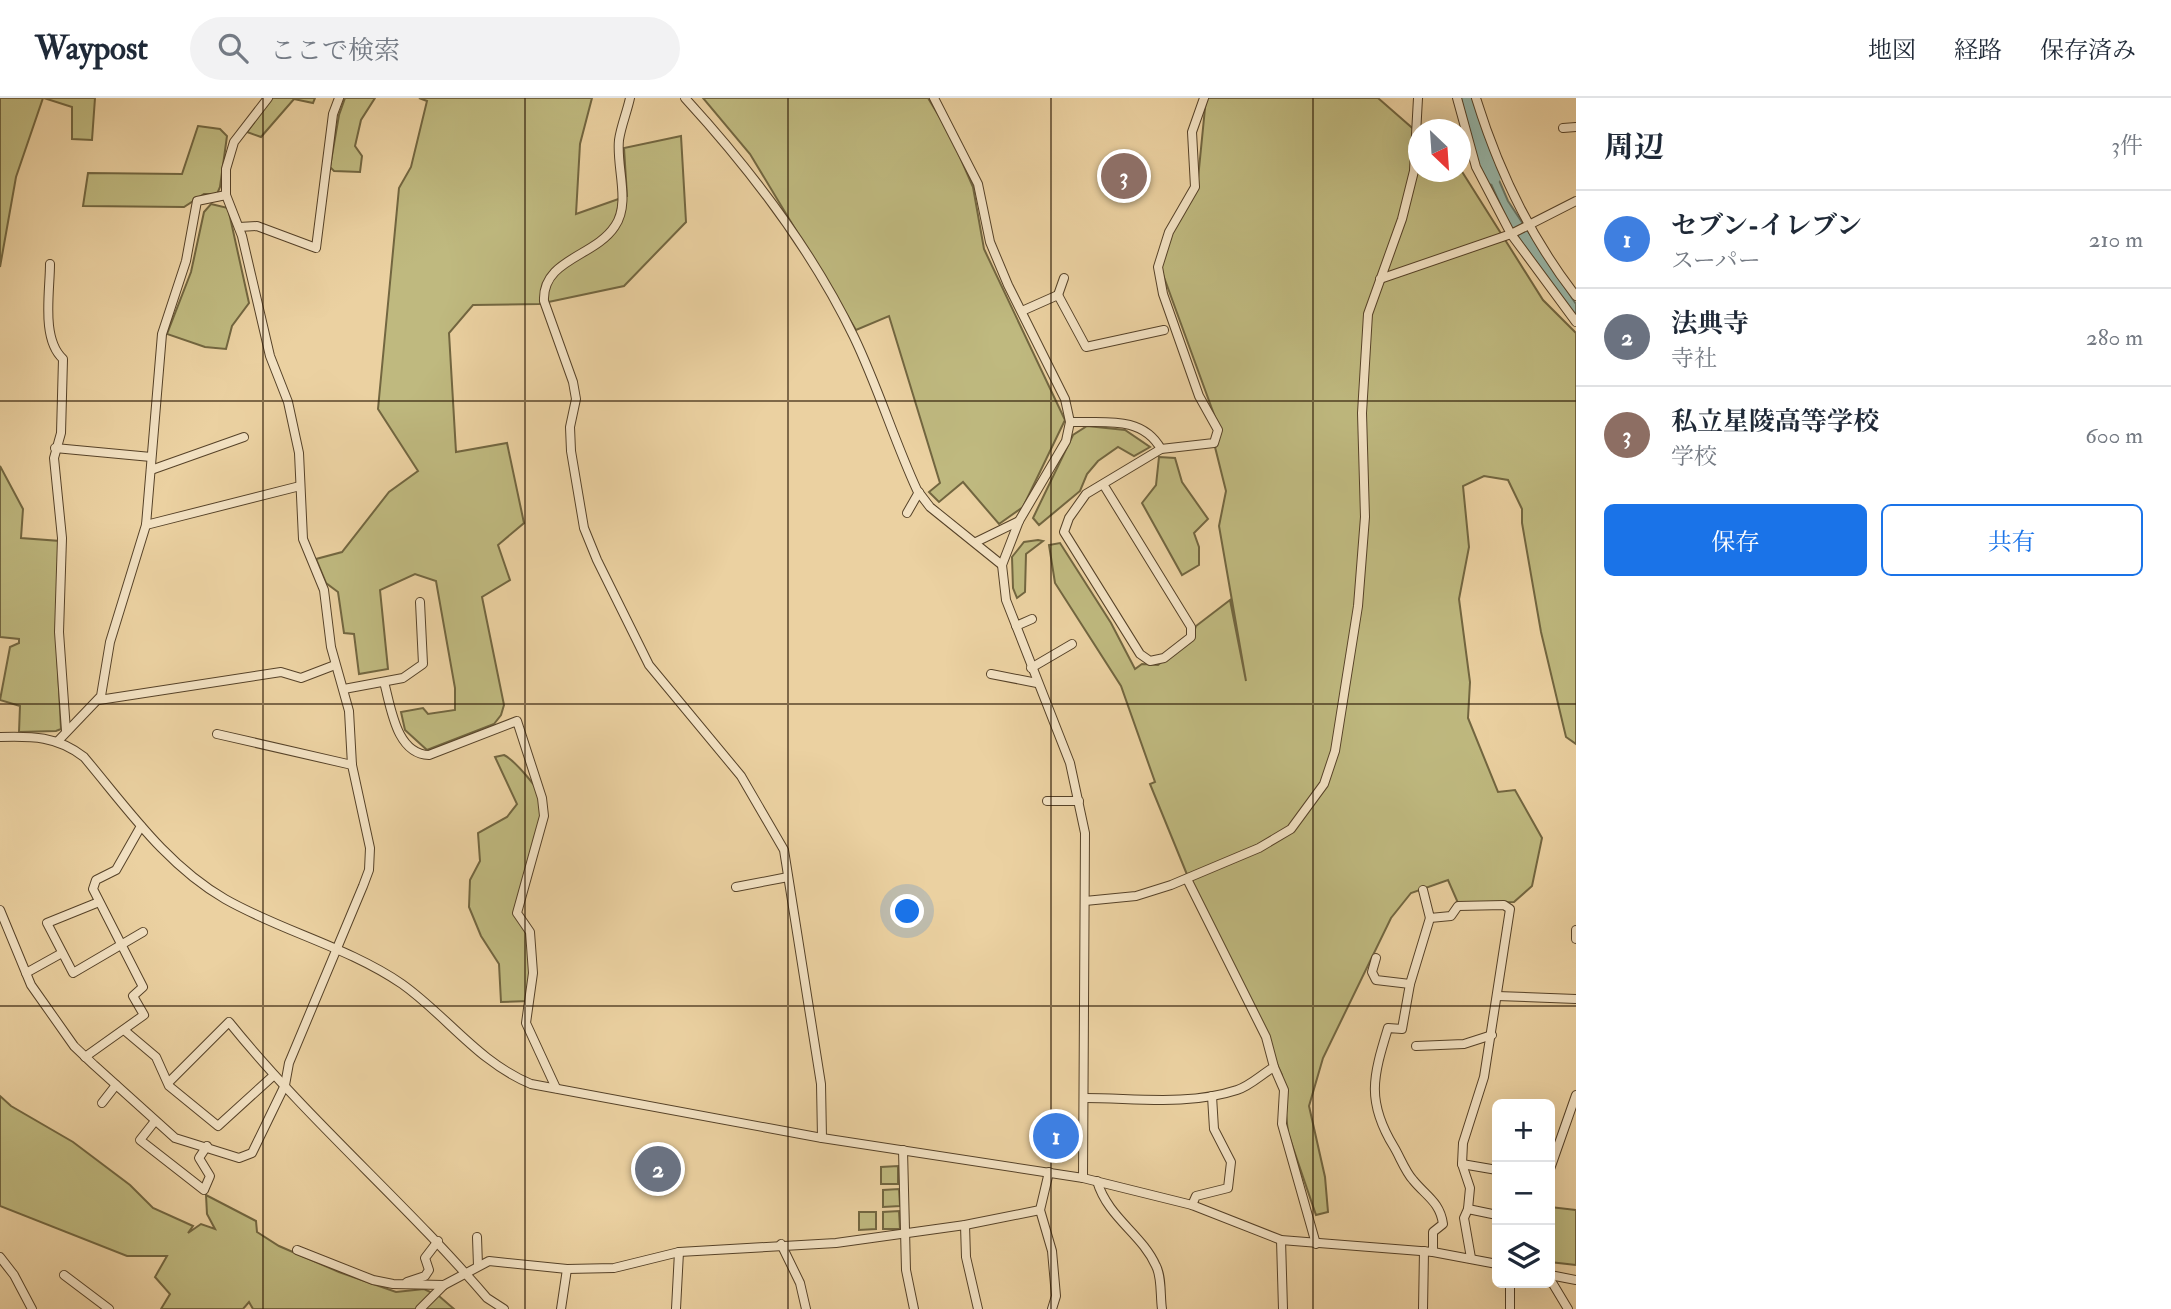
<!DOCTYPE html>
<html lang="ja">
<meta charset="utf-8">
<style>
body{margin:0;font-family:"IM FELL Double Pica","Noto Serif JP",serif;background:#f2f2f3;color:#1f2937}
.controls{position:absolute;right:21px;bottom:21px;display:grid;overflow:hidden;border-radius:10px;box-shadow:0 7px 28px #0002}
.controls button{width:63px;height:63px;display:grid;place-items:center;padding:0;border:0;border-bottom:2px solid #e0e1e3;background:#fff;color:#1f2937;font:35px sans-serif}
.compass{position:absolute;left:1408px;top:21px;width:63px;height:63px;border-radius:50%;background:#fff;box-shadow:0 7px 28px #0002;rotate:155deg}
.you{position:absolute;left:908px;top:814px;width:24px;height:24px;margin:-18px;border:5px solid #fff;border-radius:50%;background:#1a73e8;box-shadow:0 0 0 10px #1a73e833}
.badge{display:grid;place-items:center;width:46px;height:46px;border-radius:50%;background:#1a73e8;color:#fff;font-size:23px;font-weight:700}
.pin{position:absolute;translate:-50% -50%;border:4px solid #fff;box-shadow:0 2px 7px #0006}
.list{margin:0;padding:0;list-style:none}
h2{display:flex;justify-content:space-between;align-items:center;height:91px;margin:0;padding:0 28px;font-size:30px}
h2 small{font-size:23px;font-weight:400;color:#747a83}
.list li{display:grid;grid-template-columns:46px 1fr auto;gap:21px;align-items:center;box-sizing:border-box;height:98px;padding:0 28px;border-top:2px solid #e0e1e3}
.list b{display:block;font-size:26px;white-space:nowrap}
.list p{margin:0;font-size:23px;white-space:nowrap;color:#747a83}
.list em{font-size:23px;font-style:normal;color:#747a83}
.actions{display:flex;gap:14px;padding:21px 28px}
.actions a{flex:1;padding:16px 0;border:2px solid #1a73e8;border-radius:10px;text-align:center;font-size:24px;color:#1a73e8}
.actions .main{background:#1a73e8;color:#fff}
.icon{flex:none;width:38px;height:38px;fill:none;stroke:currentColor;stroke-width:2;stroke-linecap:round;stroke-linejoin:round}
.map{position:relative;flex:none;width:1576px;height:1211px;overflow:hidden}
header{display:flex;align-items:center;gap:42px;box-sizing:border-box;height:98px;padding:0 35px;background:#fff;border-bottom:2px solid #e0e1e3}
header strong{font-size:33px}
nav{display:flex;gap:38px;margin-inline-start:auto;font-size:24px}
.search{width:490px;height:63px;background:#f2f2f3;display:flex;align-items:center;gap:18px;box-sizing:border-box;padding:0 24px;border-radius:38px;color:#747a83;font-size:26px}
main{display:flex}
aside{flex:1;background:#fff}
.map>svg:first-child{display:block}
</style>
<header>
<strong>Waypost</strong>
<div class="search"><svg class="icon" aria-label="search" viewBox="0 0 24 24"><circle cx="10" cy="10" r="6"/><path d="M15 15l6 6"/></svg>ここで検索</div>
<nav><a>地図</a><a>経路</a><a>保存済み</a></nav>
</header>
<main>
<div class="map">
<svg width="1576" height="1211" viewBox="0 0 1576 1211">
<rect width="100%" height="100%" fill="#ebd1a1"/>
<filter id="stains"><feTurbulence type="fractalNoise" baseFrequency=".00286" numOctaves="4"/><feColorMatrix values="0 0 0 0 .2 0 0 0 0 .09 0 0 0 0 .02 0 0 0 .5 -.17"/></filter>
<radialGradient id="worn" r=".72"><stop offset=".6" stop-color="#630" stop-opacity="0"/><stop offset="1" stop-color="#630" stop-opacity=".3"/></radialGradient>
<g fill="#bfb97f" stroke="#726640" stroke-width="2">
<polygon points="0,0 43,0 16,79 0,169"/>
<polygon points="44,0 95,0 92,42 72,41 72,9"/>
<polygon points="272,0 315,0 313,5 294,1 261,39 247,34"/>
<polygon points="345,0 375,0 361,22 355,48 362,58 360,74 334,73 330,69 339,17"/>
<polygon points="419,0 592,0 580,46 576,116 627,98 624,50 681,38 686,124 624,188 539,206 473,207 449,235 456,354 507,345 524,425 498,447 510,482 482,499 504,607 501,617 494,626 427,652 405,632 401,614 423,610 428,616 455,612 455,590 436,483 415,476 380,492 388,571 359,576 354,536 344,535 338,494 326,485 316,461 342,454 389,394 418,373 378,311 399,90 411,69 427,3"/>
<polygon points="703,0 928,0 950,36 973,89 984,151 1065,322 1023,409 999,426 963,384 939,404 929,394 940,385 889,218 856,232 750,56"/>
<polygon points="1206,0 1378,0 1418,35 1419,74 1461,72 1543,202 1576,235 1576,646 1566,639 1541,534 1522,425 1522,411 1508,382 1484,378 1463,388 1469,449 1459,501 1470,584 1468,620 1498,694 1515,692 1542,740 1532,788 1514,804 1458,805 1448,782 1411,795 1391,820 1323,960 1309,1008 1325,1079 1328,1114 1316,1117 1288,1035 1282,977 1197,801 1150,686 1155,684 1121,588 1055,485 1049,447 1060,445 1111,525 1135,571 1142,566 1158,567 1194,534 1196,528 1230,502 1246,583 1219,428 1226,393 1214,345 1220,333 1161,171 1166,142 1197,91"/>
<polygon points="198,28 220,31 227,38 220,89 217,96 204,96 184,109 83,108 88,75 182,76"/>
<polygon points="211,106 228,110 249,205 232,228 226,251 205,249 167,236 191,174 204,114"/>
<polygon points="1087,328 1125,332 1150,349 1134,358 1118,349 1098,363 1087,376 1080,393 1039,427 1033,420 1073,337"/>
<polygon points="1159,359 1175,360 1182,384 1208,421 1194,435 1199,449 1199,467 1182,477 1142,405 1156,387"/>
<polygon points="0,368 23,411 21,440 60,443 57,552 61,631 56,633 19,634 20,608 0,602 10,549 19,545 19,541 0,539"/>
<polygon points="1038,442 1043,443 1026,456 1025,494 1017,500 1013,490 1012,459 1024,444"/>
<path d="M504,657C514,662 540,691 542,702C547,732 525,785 517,815L530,834L529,903L501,904L499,866L481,838L469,809L470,782L480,763L478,735L507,719L517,706L495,659Z"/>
<polygon points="0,998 11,1008 73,1044 130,1087 153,1110 193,1128 188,1135 201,1126 215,1131 207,1116 206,1097 256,1123 257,1134 279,1148 339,1174 396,1194 424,1191 439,1198 454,1211 253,1211 249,1204 243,1211 161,1211 170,1196 155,1179 167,1158 127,1158 0,1108"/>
<polygon points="898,1068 898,1086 881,1086 881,1069"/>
<polygon points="899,1091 900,1108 883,1109 883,1092"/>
<polygon points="1550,1109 1576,1112 1576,1167 1550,1164"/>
<polygon points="899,1113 900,1131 883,1131 883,1114"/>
<polygon points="859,1114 876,1114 876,1131 859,1132"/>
</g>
<polygon fill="#98b7a9" stroke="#6a7565" stroke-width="2" points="1477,55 1489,59 1508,103 1576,206 1576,220 1509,126"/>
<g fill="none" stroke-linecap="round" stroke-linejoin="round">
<polyline stroke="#98b7a9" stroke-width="16" points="1465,0 1493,78"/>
<g stroke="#564228" stroke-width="10">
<g id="minor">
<path d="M630,0C627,14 621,28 619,42C616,69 631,105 615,128C595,159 542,161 544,203L573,284L576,301L570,329L571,353L584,430L597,462L649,567L741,678L784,752L821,986L822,1040"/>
<path d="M685,0C751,72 811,150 854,239C878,289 894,342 917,392L930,409L1002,467"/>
<polyline points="934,0 978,86 990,144 1008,187 1065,301 1070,324 1066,343 1019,423 1002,467 1006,502 1070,665 1085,735 1083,1080"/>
<polyline points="1457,0 1476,69 1511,136 1576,224"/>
<path d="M1476,0C1498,71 1530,139 1576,198"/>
<polyline points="1563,30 1576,29"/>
<polyline points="239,129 257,128 316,150 333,16 339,0"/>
<path d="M50,166C50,194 41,241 63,261L61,335L54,360L62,440L59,534L66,633"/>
<polyline points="1380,181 1511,136 1576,103"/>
<polyline points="1058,197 1064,180"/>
<polyline points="1022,213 1058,197 1086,249 1164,232"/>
<path d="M1070,324C1104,325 1142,317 1161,351"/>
<polyline points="55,350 151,359"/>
<polyline points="151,372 244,339"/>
<polyline points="1103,386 1191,529 1191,539 1164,560 1150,563 1140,556 1064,434 1069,420 1086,396 1161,351 1214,345 1218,332 1199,298 1163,196 1158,169 1169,134 1195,89 1192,34 1204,0"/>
<polyline points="907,415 919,394"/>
<polyline points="146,427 300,388"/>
<polyline points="976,444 1019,423"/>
<polyline points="1016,528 1032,521"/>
<polyline points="1031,570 1072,546"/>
<polyline points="991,576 1037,585"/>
<path d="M384,584C391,609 396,656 429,657L517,623L542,700L544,718L517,815L530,834L533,875L526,925L556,990"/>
<polyline points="344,591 403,580 423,566 420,504"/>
<polyline points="99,602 281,574 301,580 335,567"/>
<polyline points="217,636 352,667"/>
<path d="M0,639C32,638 57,638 84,659C127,710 166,767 225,801C281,833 348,849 402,886C447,918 478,964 531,986L822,1040L1083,1080L1192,1107L1281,1142L1433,1154L1497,1166"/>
<polyline points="58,643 101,598 110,544 146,427 162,236 186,163 197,103 226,97"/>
<polyline points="1047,703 1079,703"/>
<polyline points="736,789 788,779"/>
<polyline points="1423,792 1430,820 1451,818 1458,808 1504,807 1510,811 1484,979 1463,1045 1462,1066 1470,1090 1468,1111 1464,1120 1471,1160"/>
<polyline points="1085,803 1136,798 1171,787 1259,750 1291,731 1324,686 1335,653 1358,508 1365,419 1362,315 1368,216 1402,121 1414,73 1418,0"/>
<polyline points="99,804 47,825 73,875 143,834"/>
<polyline points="0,812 31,887 74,948 94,967 175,1040 239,1060 252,1055 285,987 289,965 363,788 369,772 370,750 352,667 349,613 331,549 324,492 303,441 299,355 288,304 270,258 242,138 226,97 226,71 234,44 268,0"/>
<path d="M1430,820L1410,886L1402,931L1388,930C1373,979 1366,1003 1394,1049C1400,1059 1405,1073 1413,1082C1426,1098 1440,1104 1443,1126L1433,1134V1154"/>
<polyline points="1576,832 1576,841"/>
<polyline points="1376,860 1372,874 1376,882 1410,886"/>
<polyline points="26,875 62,855"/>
<polyline points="1497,898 1576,901"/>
<polyline points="124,932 156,959 169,988 218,1028 273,978"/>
<polyline points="1416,948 1464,946 1492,937"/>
<polyline points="85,959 144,917 133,898 143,889 93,791 96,782 116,772 141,728"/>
<polyline points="1274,969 1284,992 1282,1026 1316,1146"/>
<path d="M169,984L229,924C308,1022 405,1104 487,1200L504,1211"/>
<path d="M1085,1000C1135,1000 1188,1008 1237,992C1250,988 1262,976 1274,969L1266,939L1187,781"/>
<polyline points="102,1005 116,987"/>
<polyline points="155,1023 140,1042 204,1092 210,1078 199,1060 207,1048"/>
<polyline points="903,1052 906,1172 914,1211"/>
<polyline points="1462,1066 1497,1072"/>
<polyline points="1550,1071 1576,997"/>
<polyline points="1049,1074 1040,1112 1052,1153 1056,1198 1052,1211"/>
<path d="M1097,1083C1108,1120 1142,1136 1156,1168C1162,1179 1160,1198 1162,1211"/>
<polyline points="1192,1107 1196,1098 1228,1090 1231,1064 1214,1031 1212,998"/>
<polyline points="1468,1111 1497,1117"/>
<polyline points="965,1127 966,1159 978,1211"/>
<polyline points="477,1139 478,1168"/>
<polyline points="1281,1142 1283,1211"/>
<polyline points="781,1146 800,1185 806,1211"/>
<polyline points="297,1152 373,1182 393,1186 444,1187 489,1163 567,1171 614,1170 679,1154 836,1145 965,1127 1040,1112"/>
<polyline points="0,1159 14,1177 32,1211"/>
<polyline points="64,1177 109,1211"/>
<polyline points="1550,1177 1576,1182"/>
<polyline points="1550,1181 1568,1211"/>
<polyline points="407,1184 425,1178 429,1172 425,1160 438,1143"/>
<polyline points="1510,1185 1510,1211"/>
<polyline points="420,1211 444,1187"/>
<polyline points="561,1211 567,1171"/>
<polyline points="676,1211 679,1154"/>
<polyline points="1423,1211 1424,1153"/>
</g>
</g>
<use href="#minor" stroke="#f2e1c2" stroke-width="8"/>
</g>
<path fill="none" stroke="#251200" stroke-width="2" stroke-opacity="0.55" d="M263,0V1211M525,0V1211M788,0V1211M1051,0V1211M1313,0V1211M0,303H1576M0,606H1576M0,908H1576"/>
<rect width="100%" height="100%" filter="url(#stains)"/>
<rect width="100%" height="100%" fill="url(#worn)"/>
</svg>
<div class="controls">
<button>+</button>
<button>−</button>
<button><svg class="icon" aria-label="layers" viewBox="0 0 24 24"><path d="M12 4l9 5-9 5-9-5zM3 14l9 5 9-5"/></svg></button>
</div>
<svg class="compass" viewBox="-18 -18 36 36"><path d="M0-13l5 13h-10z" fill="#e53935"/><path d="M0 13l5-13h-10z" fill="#747a83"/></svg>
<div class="you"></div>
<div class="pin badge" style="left:1056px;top:1038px;background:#3f7fe0">1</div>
<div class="pin badge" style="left:658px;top:1071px;background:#6b7280">2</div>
<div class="pin badge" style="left:1124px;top:78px;background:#8d6e63">3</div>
</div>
<aside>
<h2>周辺<small>3件</small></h2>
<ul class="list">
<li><span class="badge" style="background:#3f7fe0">1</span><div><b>セブン-イレブン</b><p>スーパー</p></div><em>210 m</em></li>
<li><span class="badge" style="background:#6b7280">2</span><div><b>法典寺</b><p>寺社</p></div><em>280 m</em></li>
<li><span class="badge" style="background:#8d6e63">3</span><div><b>私立星陵高等学校</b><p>学校</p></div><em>600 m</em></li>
</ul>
<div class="actions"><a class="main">保存</a><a>共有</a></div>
</aside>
</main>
